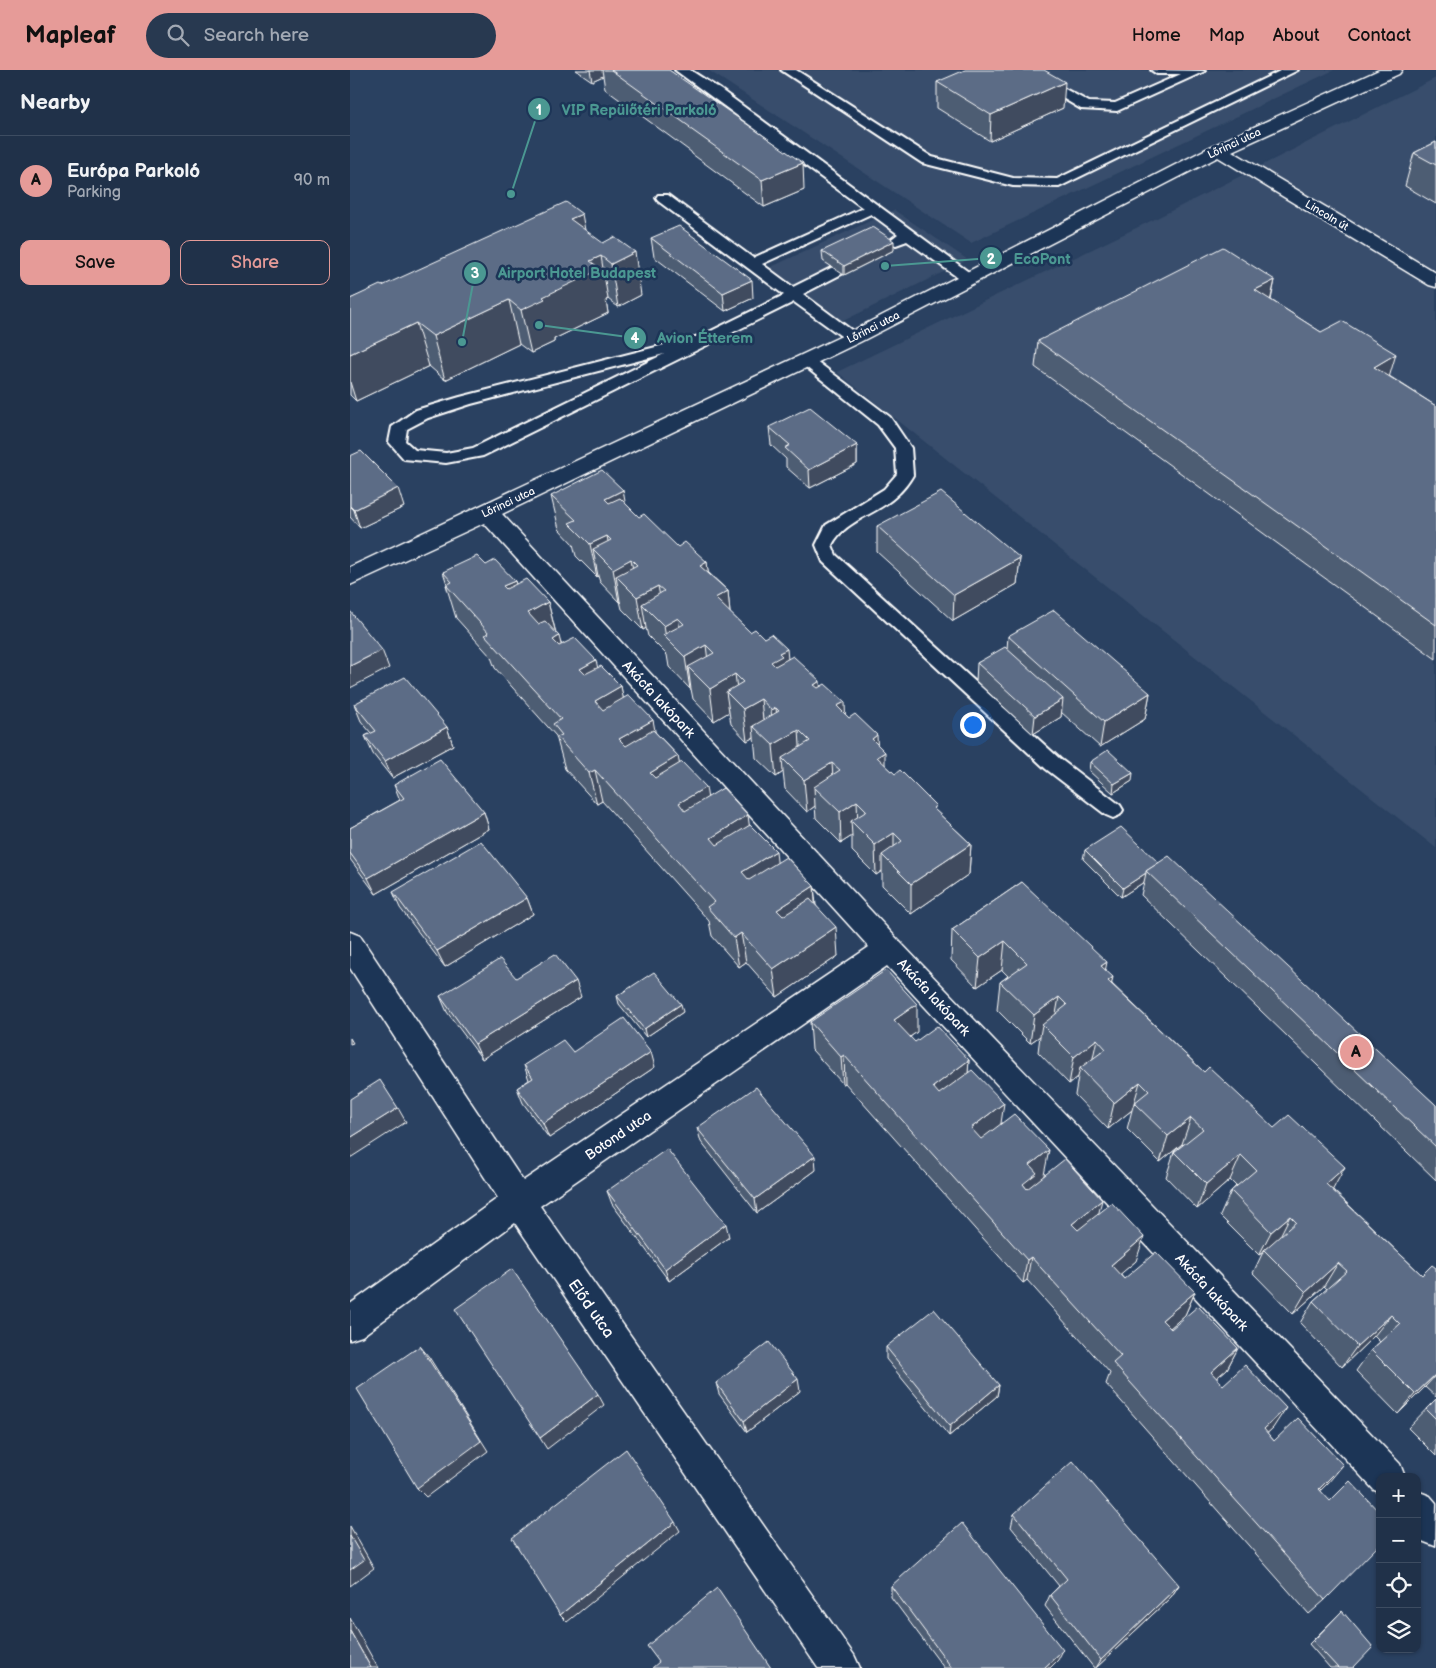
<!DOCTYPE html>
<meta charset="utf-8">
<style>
body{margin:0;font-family:"Balsamiq Sans",sans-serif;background:#283950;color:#f1f3f6}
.controls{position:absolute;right:15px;bottom:15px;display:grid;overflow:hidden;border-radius:10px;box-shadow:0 1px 4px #0004}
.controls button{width:45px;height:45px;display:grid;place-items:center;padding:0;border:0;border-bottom:1px solid #3d4c61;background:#203149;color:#f1f3f6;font:25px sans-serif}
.you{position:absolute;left:622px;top:654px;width:18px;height:18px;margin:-12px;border:4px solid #fff;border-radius:50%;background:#1a73e8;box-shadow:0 0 0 8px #1a73e833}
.badge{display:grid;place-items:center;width:32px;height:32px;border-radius:50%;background:#e69b98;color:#111;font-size:16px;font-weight:700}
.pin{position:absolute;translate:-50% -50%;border:2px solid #fff;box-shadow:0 1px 5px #0006}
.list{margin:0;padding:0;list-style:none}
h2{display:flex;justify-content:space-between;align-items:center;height:65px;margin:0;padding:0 20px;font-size:21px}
h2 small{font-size:16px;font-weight:400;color:#a2a9b4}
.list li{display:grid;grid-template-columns:32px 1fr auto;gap:15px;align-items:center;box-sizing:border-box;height:90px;padding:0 20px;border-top:1px solid #3d4c61}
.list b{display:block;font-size:19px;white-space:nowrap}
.list p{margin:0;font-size:16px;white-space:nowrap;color:#a2a9b4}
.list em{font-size:16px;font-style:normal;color:#a2a9b4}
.actions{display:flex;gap:10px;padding:15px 20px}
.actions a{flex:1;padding:11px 0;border:1px solid #e69b98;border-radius:10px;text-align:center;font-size:18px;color:#e69b98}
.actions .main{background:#e69b98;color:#111}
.icon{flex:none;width:28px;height:28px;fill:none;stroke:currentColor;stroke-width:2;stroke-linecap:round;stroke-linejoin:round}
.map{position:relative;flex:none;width:1086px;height:1598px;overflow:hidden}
header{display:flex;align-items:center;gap:30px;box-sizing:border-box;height:70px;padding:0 25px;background:#e69b98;color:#111}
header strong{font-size:24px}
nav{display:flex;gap:28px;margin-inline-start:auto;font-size:18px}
.search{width:350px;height:45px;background:#283950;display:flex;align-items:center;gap:12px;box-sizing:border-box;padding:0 18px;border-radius:28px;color:#a2a9b4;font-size:19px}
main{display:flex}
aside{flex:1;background:#203149}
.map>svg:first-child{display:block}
</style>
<header>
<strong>Mapleaf</strong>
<div class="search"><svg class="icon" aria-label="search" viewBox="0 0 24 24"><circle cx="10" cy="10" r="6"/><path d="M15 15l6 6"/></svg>Search here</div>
<nav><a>Home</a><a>Map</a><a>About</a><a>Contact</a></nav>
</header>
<main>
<aside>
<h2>Nearby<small></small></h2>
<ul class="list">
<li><span class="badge">A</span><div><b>Európa Parkoló</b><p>Parking</p></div><em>90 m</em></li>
</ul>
<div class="actions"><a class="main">Save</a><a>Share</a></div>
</aside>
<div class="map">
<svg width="1086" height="1598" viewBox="0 0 1086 1598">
<rect width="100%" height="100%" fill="#2a4161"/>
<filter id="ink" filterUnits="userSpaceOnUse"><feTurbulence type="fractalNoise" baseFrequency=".02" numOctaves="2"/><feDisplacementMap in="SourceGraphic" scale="10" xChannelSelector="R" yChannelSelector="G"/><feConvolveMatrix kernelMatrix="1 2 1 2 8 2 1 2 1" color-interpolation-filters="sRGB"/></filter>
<g filter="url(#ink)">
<g fill="#394e6c">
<polygon points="358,0 984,0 621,173"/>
<polygon points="1086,8 1086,778 487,302 805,149"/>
<polygon points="544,140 618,190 491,252 419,198"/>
</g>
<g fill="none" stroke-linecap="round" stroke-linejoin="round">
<g stroke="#fff" stroke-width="4">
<g id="service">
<path d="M325,0H340L371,20L624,206L626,209L624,212H614L557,171L546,175L541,174L539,171L548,164L521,144L412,194L443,217L507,185H517L519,188L517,191L453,224L508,265L510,268L508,271H498L444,232L133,386L96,393L54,389L39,372L42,357L66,340L110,327L353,265L434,225L308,131L306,128L308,125H318L403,188L513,138ZM314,284L123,378L96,383L65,380L55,371L57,359L78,348L121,334Z"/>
<polygon points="431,0 446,0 582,87 663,108 707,109 932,0 948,0 709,117 663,116 572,93"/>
<polygon points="665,0 680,0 739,32 765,33 831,4 807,4 801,0 855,1 767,41 731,39"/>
<path d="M456,285L461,287L540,347L561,378L563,405C559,412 552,421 546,426C526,445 495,450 482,475L486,485L710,689L770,735L773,740L770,745L763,748L756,745L696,699L473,492L466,475L476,455L534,419L547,404L545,378L528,355L451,293L448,290Z"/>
</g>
</g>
<g stroke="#fff" stroke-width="3">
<g id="minor">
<polygon points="1029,0 1052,0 1049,4 882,81 1086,203 1086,217 1079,215 868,87 510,272 152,444 549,871 1050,1394 1055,1407 1030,1407 1030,1422 1024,1420 537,896 190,1136 504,1585 510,1598 468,1598 165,1153 12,1266 0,1270 0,1234 148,1128 0,898 0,862 10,866 173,1111 519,877 134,453 0,515 0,497 496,264 862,76"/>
<polygon points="1067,1421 1080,1426 1086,1433 1085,1476 1072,1471 1067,1465"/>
</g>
</g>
<use href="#service" fill="#1d3557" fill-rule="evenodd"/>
<use href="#minor" fill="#1d3557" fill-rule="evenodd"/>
</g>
<g fill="#4e5d73" stroke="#fff">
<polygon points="226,0 319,0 454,120 414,137 342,84 341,82 255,19 253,6 242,11"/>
<polygon points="587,12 713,38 640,71 587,38"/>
<polygon points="1086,72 1086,134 1055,116 1064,83"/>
<polygon points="235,160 291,225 268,237 258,229 256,230 258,243 204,269 204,272 181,283 169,274 95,310 79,296 6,331 0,325 0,229 32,216"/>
<polygon points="301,168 403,228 375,241 304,187"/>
<polygon points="544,180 494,205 473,191 472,181"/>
<polygon points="925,210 921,230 1086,336 1086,589 685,297 688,271"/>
<polygon points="419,357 507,375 507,394 460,418 436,397 436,389 421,375"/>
<polygon points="0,386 54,437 10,458 0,447"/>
<polygon points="201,426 276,434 289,447 328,477 357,492 358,502 378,521 380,543 400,562 414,568 471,616 495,644 527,675 535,695 586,741 621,774 619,804 561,844 532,815 532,801 526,805 502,781 502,766 491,773 466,748 465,736 457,742 435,719 433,702 426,707 406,688 404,667 397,671 381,654 379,642 364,651 343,629 341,619 340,619 319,597 317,585 298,566 296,558 293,560 272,539 270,531 269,532 250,512 248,506 247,507 226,486 223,474 209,459"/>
<polygon points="527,456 670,488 667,514 603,551 527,482"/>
<polygon points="136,495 165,511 166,514 198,532 206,563 212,575 248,597 271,616 273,628 328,686 329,694 358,727 400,755 427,793 464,816 466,835 488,886 427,927 396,892 389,897 362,866 359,851 252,731 247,734 215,699 206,666 145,598 141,587 106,548 96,515 97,514 93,502"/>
<polygon points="658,566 800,623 795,649 750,677 711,642 711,647 683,664 626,611 627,593 657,579"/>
<polygon points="4,634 97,657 103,675 42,708 23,684 15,666 21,663 11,651"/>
<polygon points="740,692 782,711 763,723 739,701"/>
<polygon points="44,715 134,742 139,759 26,824 0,789 0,758 50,730"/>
<polygon points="735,780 809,793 1086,1035 1086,1110 791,825 794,812 771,827 733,789"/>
<polygon points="672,812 756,899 762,914 854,1002 983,1120 1072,1205 1086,1198 1086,1327 1075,1317 1048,1344 1006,1301 1021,1280 1030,1272 1024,1266 992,1297 950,1253 963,1231 977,1219 974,1216 943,1244 903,1203 913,1182 909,1185 870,1146 881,1121 886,1116 880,1110 847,1139 816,1107 824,1082 833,1075 832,1074 810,1092 777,1059 782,1040 758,1059 725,1025 728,1007 719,1014 688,982 690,966 680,973 647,940 650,912 658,906 652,900 627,917 601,890 602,860"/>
<polygon points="43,822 177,828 183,844 95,897 50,838"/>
<polygon points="90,926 231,927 132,989 97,942"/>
<polygon points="267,926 333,942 296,967 269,934"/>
<polygon points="460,952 567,962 560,967 565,972 619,990 618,1002 651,1054 694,1105 748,1144 786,1191 770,1204 774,1209 845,1222 835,1245 820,1258 821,1259 888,1278 877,1299 866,1308 873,1315 923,1358 917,1363 924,1371 978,1413 971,1420 975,1530 959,1544 756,1314 760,1303 677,1210 673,1213 495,1013 493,1014 462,980"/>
<polygon points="223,982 305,997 199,1068 173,1033 167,1018 179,1010 174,995"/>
<polygon points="347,1058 466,1100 407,1143 351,1072"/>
<polygon points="257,1121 379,1167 319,1211 262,1134"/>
<polygon points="536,1277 649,1315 647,1326 599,1366 536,1289"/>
<polygon points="366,1313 450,1321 397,1362 369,1324"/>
<polygon points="1086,1329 1086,1386 1058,1358"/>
<polygon points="664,1444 829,1515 821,1527 746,1598 744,1598 695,1536 700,1525 709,1516 661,1457"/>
<polygon points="541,1516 708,1590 700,1598 594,1598 541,1527"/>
<polygon points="992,1541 1003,1598 980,1598 959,1574"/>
</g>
<g fill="#404c5e" stroke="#fff">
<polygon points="240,0 252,0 253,6 242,11"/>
<polygon points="715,12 713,38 640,71 641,45"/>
<polygon points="453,93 454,120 414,137 412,110"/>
<polygon points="232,144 240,187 220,149"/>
<polygon points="544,171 544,180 494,205 494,196"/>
<polygon points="285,182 291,225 268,237 261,194"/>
<polygon points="251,186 258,229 256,230 258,243 204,269 204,272 181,283 171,240 193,227 240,191"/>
<polygon points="402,210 403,228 375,241 373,223"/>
<polygon points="925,210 919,236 905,220"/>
<polygon points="159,230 169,274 95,310 83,266"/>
<polygon points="66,253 79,296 6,331 0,312 0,284"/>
<polygon points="1046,284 1038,311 1024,297"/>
<polygon points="507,375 507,394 460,418 459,400"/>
<polygon points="48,418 54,437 10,458 4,440"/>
<polygon points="273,420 279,454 255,429"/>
<polygon points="257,466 263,498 281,489 287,522 266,506 270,531 269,532 263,499 243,479 248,506 247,507 240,474"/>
<polygon points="670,488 667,514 603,551 604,525"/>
<polygon points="357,492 361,525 350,496"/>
<polygon points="165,511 174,543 153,516"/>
<polygon points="308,516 314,549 292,534 296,558 293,560 287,527"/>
<polygon points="378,521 381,554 365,528"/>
<polygon points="198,532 206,564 187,575 178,543"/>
<polygon points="328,548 333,580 316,568 314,556"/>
<polygon points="209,566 217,599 203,570"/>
<polygon points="356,575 360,608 338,597 341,619 340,619 335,587"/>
<polygon points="437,579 440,611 421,592 429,583"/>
<polygon points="32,580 39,598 0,618 0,596"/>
<polygon points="246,590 253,622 230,599"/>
<polygon points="385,604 389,634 376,622 379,642 364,651 360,619"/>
<polygon points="470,611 472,643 464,615"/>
<polygon points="271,616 277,648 252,663 245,631"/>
<polygon points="800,623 795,649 750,677 754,652"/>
<polygon points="411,629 414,661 403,656 404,667 397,671 393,639"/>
<polygon points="713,629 711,647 683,664 685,646"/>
<polygon points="495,632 496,664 487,636"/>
<polygon points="426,638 429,669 424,672 421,640"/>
<polygon points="303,650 309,682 276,701 269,669"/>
<polygon points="97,657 103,675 42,708 35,691"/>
<polygon points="449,660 451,691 432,688 433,702 426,707 423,675"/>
<polygon points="527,665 528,687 535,682 535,714 522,669"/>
<polygon points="328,686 334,718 306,734 300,703"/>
<polygon points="482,693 484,724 464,717 465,736 457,742 454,710"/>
<polygon points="245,700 252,731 247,734 239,703"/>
<polygon points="783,703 782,711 763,723 764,714"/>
<polygon points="356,717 361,748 334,764 329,733"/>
<polygon points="507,731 508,758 501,751 502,766 491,773 490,742"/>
<polygon points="134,742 139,759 26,824 18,808"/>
<polygon points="398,745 402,776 366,799 361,768"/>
<polygon points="544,763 544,794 532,785 532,801 526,805 525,775"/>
<polygon points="621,774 619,804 561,844 561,814"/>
<polygon points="426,781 429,811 396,832 392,802"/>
<polygon points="796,803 794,812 771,827 773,818"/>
<polygon points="464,816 466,846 431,870 427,840"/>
<polygon points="177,828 183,844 95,897 87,881"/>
<polygon points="486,857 488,886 427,927 423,899"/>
<polygon points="391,863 396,892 389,897 384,868"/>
<polygon points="655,871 652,900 627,917 630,888"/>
<polygon points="757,892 751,921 751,896"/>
<polygon points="763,907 757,935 758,911"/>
<polygon points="226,911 231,927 132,989 125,974"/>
<polygon points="709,927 704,955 692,955 690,966 680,973 684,945"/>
<polygon points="331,934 333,942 296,967 294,959"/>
<polygon points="567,934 567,962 544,978 544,950"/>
<polygon points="0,968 3,973 0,974"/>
<polygon points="747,969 741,997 730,998 728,1007 719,1014 724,987"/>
<polygon points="301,982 305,997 199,1068 193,1053"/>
<polygon points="494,985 495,1013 493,1014 491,987"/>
<polygon points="619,990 617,1017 582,1043 583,1017"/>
<polygon points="790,1012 782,1040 758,1059 764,1033"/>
<polygon points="654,1033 650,1060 619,1084 621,1058"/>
<polygon points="48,1038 56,1052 0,1088 0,1068"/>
<polygon points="841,1048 832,1074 810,1092 818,1066"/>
<polygon points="699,1080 694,1105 683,1128 673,1114 680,1095"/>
<polygon points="891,1085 880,1110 847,1139 856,1114"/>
<polygon points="465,1086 466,1100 407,1143 405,1129"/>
<polygon points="995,1097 981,1123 976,1114"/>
<polygon points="752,1130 746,1154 717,1177 722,1154"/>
<polygon points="940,1146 928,1170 914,1180 913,1182 909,1185 921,1162"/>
<polygon points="376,1154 379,1167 319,1211 315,1199"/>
<polygon points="794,1167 786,1191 754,1218 761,1195"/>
<polygon points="681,1187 677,1210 673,1213 677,1190"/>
<polygon points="988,1193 974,1216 943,1244 956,1222"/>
<polygon points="845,1222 835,1245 804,1272 812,1250"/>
<polygon points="1041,1245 1024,1266 992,1297 1007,1276"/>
<polygon points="70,1276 79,1287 138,1381 76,1427 67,1418"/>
<polygon points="888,1278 877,1299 850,1322 861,1302"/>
<polygon points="1086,1304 1086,1305 1075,1317 1048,1344 1065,1324"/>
<polygon points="448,1309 450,1321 397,1362 394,1351"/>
<polygon points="649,1315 647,1326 599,1366 600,1356"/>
<polygon points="248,1324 254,1335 197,1379 190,1368"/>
<polygon points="936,1338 923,1358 901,1378 914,1359"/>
<polygon points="993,1395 978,1413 955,1436 969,1419"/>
<polygon points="325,1452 330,1461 217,1552 210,1545"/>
<polygon points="0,1456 24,1498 0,1516"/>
<polygon points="829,1515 821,1527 746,1598 751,1590"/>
<polygon points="0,1548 28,1598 21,1598 0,1561"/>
<polygon points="713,1580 708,1590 700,1598 694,1598"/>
</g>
<g fill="#5b6c86" stroke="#fff">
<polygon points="261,0 319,0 453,93 412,110 339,58 340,57"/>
<polygon points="615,0 694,0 715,12 641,45 587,12"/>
<polygon points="1086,72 1086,95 1064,83"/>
<polygon points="216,132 232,144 220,149 253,173 264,167 285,182 261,194 251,186 240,191 251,199 193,227 195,229 171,240 159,230 83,266 66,253 0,284 0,229 30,215 32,216"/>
<polygon points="329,156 402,210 373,223 301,168"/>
<polygon points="523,157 544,171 494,196 472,181"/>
<polygon points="873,177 925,210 905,220 971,262 992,251 1046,284 1024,297 1086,336 1086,555 688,271"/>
<polygon points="460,337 507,375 459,400 435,378 440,375 419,357"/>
<polygon points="11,381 48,418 4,440 0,436 0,386"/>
<polygon points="252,400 273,420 255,429 259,433 270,428 289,447 294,444 328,477 335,472 357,492 350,496 378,521 365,528 400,562 405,559 414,568 421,564 437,579 429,583 432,586 421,592 425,596 443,586 470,611 464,615 468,618 475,614 495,632 487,636 499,648 505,644 527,665 522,669 535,682 527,687 545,704 550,700 586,736 583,738 621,774 561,814 532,785 552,771 544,763 525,775 501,751 517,741 507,731 490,742 464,717 490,700 482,693 454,710 432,688 460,671 449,660 423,675 403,656 429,641 426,638 421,640 411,629 393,639 376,622 393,612 385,604 360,619 338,597 364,583 356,575 335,587 313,565 334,554 328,548 314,556 292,534 314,521 308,516 287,527 266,506 287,495 281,489 263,499 243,479 261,470 257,466 240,474 219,453 226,450 201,426"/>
<polygon points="591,422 670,488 604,525 527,456"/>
<polygon points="127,486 136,495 145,490 165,511 153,516 156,519 176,509 198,532 178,543 188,554 195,551 209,566 203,570 209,576 225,568 246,590 230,599 235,604 251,596 271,616 245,631 253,640 279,625 303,650 269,669 276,676 303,660 328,686 300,703 305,708 332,692 356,717 329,733 335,741 373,718 398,745 361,768 367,775 400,755 426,781 392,802 399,810 436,787 464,816 427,840 433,846 460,829 486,857 423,899 391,863 384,868 357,837 364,832 245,700 239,703 207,667 212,665 203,654 211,649 135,565 139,563 96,515 102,512 93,502"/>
<polygon points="704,540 800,623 754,652 658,566"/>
<polygon points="0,541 32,580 0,596"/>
<polygon points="655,577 713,629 685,646 627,593"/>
<polygon points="55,607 97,657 35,691 15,666 26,661 4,634"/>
<polygon points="758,680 783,703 764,714 740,692"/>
<polygon points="90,689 134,742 18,808 0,783 0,758 54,728 44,715"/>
<polygon points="771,757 809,793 796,801 796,803 773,818 735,780"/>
<polygon points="131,771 177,828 87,881 43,822"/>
<polygon points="819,786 1086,1035 1086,1077 796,801"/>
<polygon points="672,812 757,892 751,896 763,907 758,911 854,1002 859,997 924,1058 939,1045 995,1097 976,1114 1072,1205 1082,1195 1086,1198 1086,1304 1065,1324 1021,1280 1050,1254 1041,1245 1007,1276 963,1231 997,1201 988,1193 956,1222 914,1180 946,1152 940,1146 921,1162 881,1121 906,1100 891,1085 856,1114 824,1082 853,1059 841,1048 818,1066 784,1033 799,1021 790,1012 764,1033 730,998 756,979 747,969 724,987 692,955 717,935 709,927 684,945 650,912 677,893 655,871 630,888 602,860"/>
<polygon points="205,884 226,911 125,974 90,926 150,889 166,908"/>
<polygon points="536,900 567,934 544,950 565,972 587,956 619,990 583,1017 589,1024 622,1000 654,1033 621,1058 631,1069 664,1044 699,1080 680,1095 687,1103 673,1114 677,1119 715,1089 752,1130 722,1154 728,1160 762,1133 794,1167 761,1195 774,1209 806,1182 845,1222 812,1250 821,1259 848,1236 888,1278 861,1302 873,1315 895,1295 936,1338 914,1359 924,1371 948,1348 993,1395 969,1419 980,1431 1000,1411 1030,1443 1030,1474 975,1530 763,1293 771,1286 681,1187 677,1190 494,985 491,987 460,952"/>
<polygon points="304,902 331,934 294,959 267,926"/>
<polygon points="274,948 301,982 193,1053 167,1018 183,1008 174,995 213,970 223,982"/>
<polygon points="30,1010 48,1038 0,1068 0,1029"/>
<polygon points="406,1017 465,1086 405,1129 347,1058"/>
<polygon points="317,1079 376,1154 315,1199 257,1121"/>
<polygon points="162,1199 248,1324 190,1368 105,1239"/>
<polygon points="584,1239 649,1315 600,1356 536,1277"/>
<polygon points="419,1272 448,1309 394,1351 366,1313"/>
<polygon points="70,1276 131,1371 67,1418 7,1319"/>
<polygon points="1086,1329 1086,1349 1076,1339"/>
<polygon points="276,1379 325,1452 210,1545 162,1468"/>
<polygon points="723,1391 829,1515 751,1590 700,1525 717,1509 664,1444"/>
<polygon points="612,1453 713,1580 694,1598 602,1598 541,1516"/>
<polygon points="0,1466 14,1490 0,1500"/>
<polygon points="367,1518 421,1598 302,1598 309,1592 297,1576"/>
<polygon points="992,1541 1023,1577 1003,1598 988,1598 963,1571"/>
<polygon points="0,1561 21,1598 0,1598"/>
</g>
</g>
<g text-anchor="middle" stroke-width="5" stroke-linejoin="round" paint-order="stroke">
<g font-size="11" fill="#fff" stroke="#1d3557">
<text transform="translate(884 73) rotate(-25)" y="4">Lőrinci utca</text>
<text transform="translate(977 145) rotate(31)" y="4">Lincoln út</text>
<text transform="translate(523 257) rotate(-27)" y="4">Lőrinci utca</text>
<text transform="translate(158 432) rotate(-25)" y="4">Lőrinci utca</text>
</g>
<g font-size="14" fill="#fff" stroke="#1d3557">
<text transform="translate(309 629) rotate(47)" y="5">Akácfa lakópark</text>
<text transform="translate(584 927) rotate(47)" y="5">Akácfa lakópark</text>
<text transform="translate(268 1065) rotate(-34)" y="5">Botond utca</text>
<text transform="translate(862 1222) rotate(47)" y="5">Akácfa lakópark</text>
</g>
<g font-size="16" fill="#fff" stroke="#1d3557">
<text transform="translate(242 1238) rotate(55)" y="6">Előd utca</text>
</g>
</g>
<path fill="none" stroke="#4b9892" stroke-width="2" d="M161 124L189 39M535 196L641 188M112 272L125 203M189 255L285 268"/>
<g fill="#4b9892" stroke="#1d3557" stroke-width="2">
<circle cx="161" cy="124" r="5"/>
<circle cx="535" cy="196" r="5"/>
<circle cx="112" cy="272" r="5"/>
<circle cx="189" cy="255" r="5"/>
<circle cx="189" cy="39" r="12"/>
<circle cx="641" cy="188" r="12"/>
<circle cx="125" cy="203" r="12"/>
<circle cx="285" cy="268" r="12"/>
</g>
<g font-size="15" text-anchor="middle" font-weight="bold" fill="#fff">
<text x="189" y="45">1</text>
<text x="641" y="194">2</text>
<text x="125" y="208">3</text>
<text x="285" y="273">4</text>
</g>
<g font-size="15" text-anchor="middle" font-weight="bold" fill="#4b9892" stroke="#1d3557" stroke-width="5" stroke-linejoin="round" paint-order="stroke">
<text x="289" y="45">VIP Repülőtéri Parkoló</text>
<text x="692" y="194">EcoPont</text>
<text x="227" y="208">Airport Hotel Budapest</text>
<text x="355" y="273">Avion Étterem</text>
</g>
</svg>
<div class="controls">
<button>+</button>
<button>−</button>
<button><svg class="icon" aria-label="locate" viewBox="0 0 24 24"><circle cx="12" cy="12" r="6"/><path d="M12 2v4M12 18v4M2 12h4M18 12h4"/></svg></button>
<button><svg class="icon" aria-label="layers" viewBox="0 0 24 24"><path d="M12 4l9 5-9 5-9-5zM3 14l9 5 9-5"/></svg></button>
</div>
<div class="you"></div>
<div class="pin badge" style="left:1006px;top:982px">A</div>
</div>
</main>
